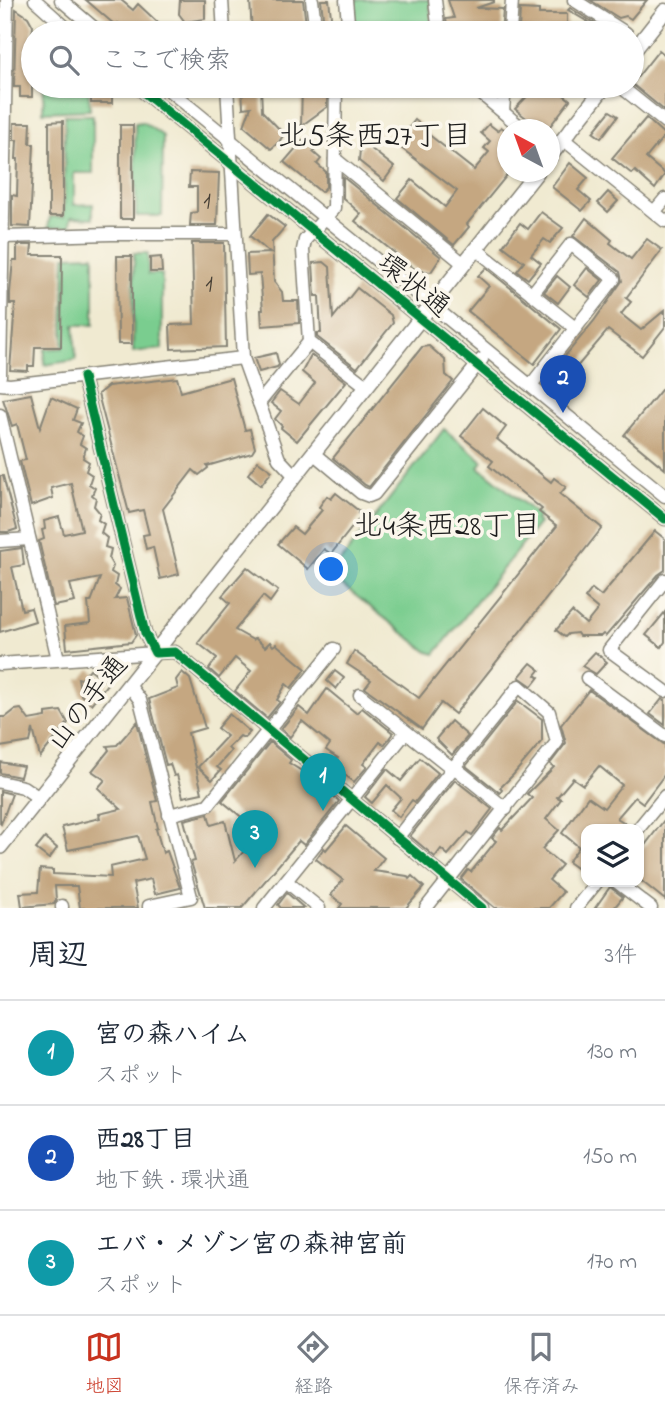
<!DOCTYPE html>
<html lang="ja">
<meta charset="utf-8">
<style>
body{margin:0;font-family:"Indie Flower","Klee One",sans-serif;background:#f2f2f3;color:#1f2937}
.controls{position:absolute;right:21px;bottom:21px;display:grid;overflow:hidden;border-radius:14px;box-shadow:0 2px 5px #0004}
.controls button{width:63px;height:63px;display:grid;place-items:center;padding:0;border:0;border-bottom:2px solid #e0e1e3;background:#fff;color:#1f2937;font:35px sans-serif}
.compass{position:absolute;left:497px;top:119px;width:63px;height:63px;border-radius:50%;background:#fff;box-shadow:0 2px 5px #0004;rotate:319deg}
.you{position:absolute;left:332px;top:570px;width:24px;height:24px;margin:-18px;border:5px solid #fff;border-radius:50%;background:#1a73e8;box-shadow:0 0 0 10px #1a73e833}
.badge{display:grid;place-items:center;width:46px;height:46px;border-radius:50%;background:#c8321e;color:#fff;font-size:23px;font-weight:700}
.pin{position:absolute;translate:-50% -58px;filter:drop-shadow(0 2px 4px #0008)}
.pin::after{content:'';position:absolute;top:37px;width:24px;height:21px;background:inherit;clip-path:polygon(0 0,100% 0,50% 100%)}
.list{margin:0;padding:0;list-style:none}
h2{display:flex;justify-content:space-between;align-items:center;height:91px;margin:0;padding:0 28px;font-size:30px}
h2 small{font-size:23px;font-weight:400;color:#747a83}
.list li{display:grid;grid-template-columns:46px 1fr auto;gap:21px;align-items:center;box-sizing:border-box;height:105px;padding:0 28px;border-top:2px solid #e0e1e3}
.list b{display:block;font-size:26px;white-space:nowrap}
.list p{margin:0;font-size:23px;white-space:nowrap;color:#747a83}
.list em{font-size:23px;font-style:normal;color:#747a83}
.icon{flex:none;width:38px;height:38px;fill:none;stroke:currentColor;stroke-width:2;stroke-linecap:round;stroke-linejoin:round}
.map{position:relative;flex:none;width:665px;height:908px;overflow:hidden}
.search{position:absolute;background:#fff;box-shadow:0 2px 5px #0004;left:21px;right:21px;top:21px;height:77px;display:flex;align-items:center;gap:18px;box-sizing:border-box;padding:0 24px;border-radius:38px;color:#747a83;font-size:26px}
.sheet{height:406px;background:#fff}
nav{display:flex;justify-content:space-around;align-items:center;box-sizing:border-box;height:98px;border-top:2px solid #e0e1e3;background:#fff;font-size:19px;color:#747a83}
nav a{display:grid;justify-items:center;gap:4px}
nav .on{color:#c8321e}
.map>svg:first-child{display:block}
</style>
<div class="map">
<svg width="665" height="908" viewBox="0 0 665 908">
<rect width="100%" height="100%" fill="#fbf7ec"/>
<filter id="ink" filterUnits="userSpaceOnUse"><feTurbulence type="fractalNoise" baseFrequency=".0143" numOctaves="2"/><feDisplacementMap in="SourceGraphic" scale="14" xChannelSelector="R" yChannelSelector="G"/><feConvolveMatrix kernelMatrix="1 2 1 2 8 2 1 2 1" color-interpolation-filters="sRGB"/></filter>
<filter id="wash" filterUnits="userSpaceOnUse"><feTurbulence type="fractalNoise" baseFrequency=".00686" numOctaves="4" result="noise"/><feDisplacementMap in="SourceGraphic" scale="28" xChannelSelector="R" yChannelSelector="G"/><feGaussianBlur stdDeviation="1.57" result="paint"/><feColorMatrix in="noise" values="0 0 0 0 0 0 0 0 0 0 0 0 0 0 0 0 0 1.4 0 .05"/><feComposite in="paint" operator="in"/></filter>
<g filter="url(#wash)">
<rect width="100%" height="100%" fill="#f0ead1"/>
<g fill="#7acd8f" stroke="#4b7456" stroke-width="2">
<polygon points="350,0 430,0 432,33 353,33"/>
<polygon points="44,86 88,86 90,110 43,112"/>
<polygon points="65,115 93,115 93,173 74,173 74,205 93,204 93,218 71,217 70,227 48,228 50,217 64,217"/>
<polygon points="143,122 163,136 162,216 136,216 135,123"/>
<polygon points="134,253 148,253 148,274 162,274 162,349 133,352"/>
<polygon points="94,255 94,325 74,325 76,360 44,365 45,349 63,348 65,256"/>
<polygon points="444,429 483,461 479,467 539,516 536,520 539,523 435,654 428,652 337,581 339,563"/>
</g>
<g id="blocks">
<g fill="#c5a781">
<polygon points="86,0 121,0 133,10 138,4 169,33 130,33 118,23 115,25"/>
<polygon points="180,0 205,0 205,19 185,22 179,14"/>
<polygon points="250,0 303,0 307,33 252,33"/>
<polygon points="321,0 329,0 333,33 325,33"/>
<polygon points="448,0 494,0 494,2 476,8 503,9 501,33 448,33 446,19 454,18"/>
<polygon points="590,0 647,0 631,19 626,16 619,18"/>
<polygon points="570,8 610,33 599,33 591,27 593,25 568,10"/>
<polygon points="16,9 28,17 33,26 30,55 32,55 32,97 20,97 20,87 14,87"/>
<polygon points="520,9 539,10 539,14 567,14 567,29 519,30"/>
<polygon points="659,50 665,55 665,111 632,84"/>
<polygon points="242,86 261,86 262,111 284,134 279,142 271,149 244,126 251,107 243,108"/>
<polygon points="302,86 327,86 327,107 301,126"/>
<polygon points="537,86 571,86 564,95 570,100 547,130 541,130 515,109"/>
<rect x="91" y="91" width="21" height="12"/>
<polygon points="610,111 618,116 601,138 593,132"/>
<polygon points="646,118 665,135 646,158 665,174 655,189 635,171 632,174 612,158"/>
<polygon points="415,120 425,128 423,130 474,170 489,152 484,148 490,141 481,133 489,124 498,131 501,127 508,132 508,174 467,224 469,227 454,245 397,198 412,180 445,207 457,191 396,144"/>
<polygon points="63,121 63,216 49,216 49,122"/>
<polygon points="14,123 31,123 30,144 34,144 30,227 12,226 12,195 17,196 18,159 16,159 17,140 14,140"/>
<rect x="120" y="125" width="13" height="94"/>
<polygon points="303,140 315,150 313,152 321,159 317,164 326,172 326,187 321,192 284,162"/>
<polygon points="364,143 394,167 384,181 359,161 360,149"/>
<polygon points="570,163 588,178 578,190 591,201 582,211 552,187"/>
<polygon points="190,172 219,173 217,225 190,225 191,213 197,212 197,187 189,187"/>
<polygon points="343,177 441,257 431,272 416,270 355,221 361,214 343,198"/>
<polygon points="608,192 618,201 608,212 598,203"/>
<polygon points="541,212 563,228 550,243 544,239 531,255 541,263 528,279 517,271 524,262 503,246 520,223 528,229"/>
<polygon points="268,214 285,227 272,242 274,282 282,292 283,301 298,301 299,323 262,326 261,310 263,310 260,274 248,275 247,254 270,253 250,236"/>
<polygon points="586,218 612,240 610,243 631,259 647,239 662,250 626,298 631,302 621,314 641,330 665,310 665,327 642,356 608,330 559,388 547,378 594,321 622,281 620,272 573,236"/>
<polygon points="192,243 224,243 226,347 171,349 170,325 194,324"/>
<polygon points="17,245 32,245 31,255 62,255 61,347 35,347 34,366 28,366 28,371 10,370 15,304 10,304 10,293 13,260 17,260"/>
<polygon points="117,256 132,256 132,344 118,344"/>
<polygon points="161,257 162,272 150,272 150,258"/>
<polygon points="324,262 330,267 333,318 357,288 391,315 393,323 357,368 317,337 317,333 321,333 319,296 315,296 313,263"/>
<polygon points="486,268 561,329 534,364 468,311 489,286 478,276"/>
<polygon points="587,268 602,280 589,297 574,285"/>
<polygon points="557,276 570,287 558,303 544,292"/>
<polygon points="429,346 445,360 446,375 453,381 369,487 365,485 333,458 422,347"/>
<polygon points="276,353 279,365 277,367 259,372 254,358"/>
<polygon points="311,355 346,382 297,441 281,428 282,426 275,419 281,411 271,403 280,391 299,404 315,383 302,372"/>
<polygon points="177,378 181,392 231,378 245,430 250,429 255,448 252,453 207,466 208,468 199,475 193,470 163,509 179,574 160,579 153,547 146,549 143,535 149,534 143,510 129,513 98,394 108,386"/>
<polygon points="665,385 665,469 624,435"/>
<polygon points="31,394 40,428 51,397 77,409 73,420 81,423 77,432 83,436 80,444 86,448 83,458 89,462 86,471 92,475 89,484 95,488 92,495 96,498 94,506 100,513 98,520 104,524 101,533 107,538 105,547 111,549 109,559 113,566 111,572 117,576 115,585 120,589 115,599 127,598 136,635 131,642 67,649 65,626 90,623 88,602 91,602 100,578 70,584 75,602 54,606 39,541 44,539 42,530 45,529 44,521 59,517 64,534 82,530 71,483 51,488 53,498 31,506 20,461 26,460 17,424 12,426 3,399"/>
<polygon points="483,408 506,427 497,439 551,482 554,478 566,487 560,494 602,528 455,714 441,703 422,729 365,688 371,680 347,664 354,651 419,698 557,526 539,512 542,509 489,466 493,461 461,436"/>
<polygon points="258,461 272,471 261,485 248,474"/>
<polygon points="0,476 3,476 17,529 8,532 0,532"/>
<polygon points="336,493 359,511 358,513 361,516 331,554 324,549 308,569 278,544 293,527 302,534 322,510 319,507 327,496 331,499"/>
<polygon points="655,531 665,539 665,570 658,575 606,636 603,634 601,636 579,636 577,633 568,634 565,637 556,630 572,612 586,624 598,609 585,598 592,589 601,596"/>
<polygon points="22,548 24,565 12,567 22,610 31,608 35,621 0,632 0,551"/>
<polygon points="247,567 278,591 270,602 263,596 235,630 253,640 255,638 265,647 270,642 273,646 276,644 306,669 291,688 286,684 277,700 280,702 267,718 235,691 251,671 235,658 219,678 209,669 217,658 198,643 230,603 222,596"/>
<polygon points="665,612 665,642 661,647 646,635"/>
<polygon points="595,652 607,662 596,674 582,666"/>
<polygon points="531,663 540,670 536,675 539,677 532,686 519,677"/>
<polygon points="90,669 108,683 91,704 81,695 78,678 82,679"/>
<polygon points="335,671 344,678 336,689 327,681"/>
<polygon points="182,672 190,679 205,728 188,733 202,793 183,797 177,775 174,776 170,764 166,765 149,699 178,688 176,680"/>
<polygon points="327,689 356,713 362,708 393,733 384,745 380,742 363,764 367,767 354,782 332,765 338,758 326,750 330,744 302,721 290,737 281,729 299,707 309,715"/>
<polygon points="589,690 665,745 665,774 643,803 635,797 617,818 625,823 621,829 586,829 586,875 568,862 579,847 562,833 588,797 604,808 622,785 599,766 583,785 573,778 557,797 561,799 546,819 559,830 542,849 562,865 549,880 563,892 549,908 495,908 461,879 468,870 471,872 496,841 492,838 500,828 502,830 532,798 527,794 554,767 550,764 566,743 561,725"/>
<polygon points="662,699 665,700 665,725 650,714"/>
<polygon points="518,701 542,719 542,741 513,775 500,788 502,790 500,793 466,766"/>
<polygon points="21,709 29,720 46,717 46,713 61,711 68,723 40,757 33,729 30,742 0,747 0,717 6,717 15,710"/>
<polygon points="229,714 250,732 244,738 240,736 228,748 231,751 217,767 221,770 212,780 198,767 227,736 217,728"/>
<polygon points="451,721 468,736 452,755 436,739"/>
<polygon points="137,722 157,801 152,802 158,828 156,829 163,853 167,851 180,888 155,894 151,879 133,883 138,908 80,908 77,886 55,886 56,900 54,904 22,907 20,893 38,892 40,869 53,870 53,874 111,877 110,867 145,859 138,836 68,850 62,827 100,818 99,814 121,809 98,788 105,780 92,771 109,750 107,746 117,745"/>
<polygon points="270,742 291,760 289,763 311,777 339,801 304,845 299,841 242,908 205,908 191,862 195,861 184,820 208,814 211,825 225,821 235,861 261,833 222,801"/>
<polygon points="420,758 438,773 415,802 412,800 399,817 391,810 401,798 387,785 372,803 365,797 387,769 401,781"/>
<polygon points="0,762 23,766 20,777 0,773"/>
<polygon points="455,780 492,809 472,835 468,832 448,855 441,849 435,857 410,836"/>
<polygon points="0,791 12,794 1,824 0,823"/>
<polygon points="665,819 665,900 639,879 639,853"/>
<polygon points="346,826 384,858 374,871 407,876 409,879 412,876 424,887 406,908 339,908 342,904 331,895 343,880 316,859 324,848 326,850"/>
<polygon points="45,838 57,848 49,859 36,849"/>
<polygon points="610,887 623,897 614,908 595,908"/>
<polygon points="287,893 304,908 281,908 278,905"/>
</g>
</g>
</g>
<g filter="url(#ink)">
<use href="#blocks" fill-opacity="0" stroke="#868376" stroke-width="2"/>
<g fill="none" stroke-linecap="round" stroke-linejoin="round">
<g stroke="#868376" stroke-width="15">
<g id="minor">
<polyline points="35,0 72,33"/>
<polyline points="61,0 100,33"/>
<polyline points="222,0 224,33"/>
<polyline points="312,0 316,33"/>
<polyline points="346,0 349,33"/>
<polyline points="435,0 439,33"/>
<polyline points="574,0 626,33"/>
<polyline points="510,33 512,0"/>
<polyline points="136,86 665,519"/>
<polyline points="164,86 665,496"/>
<polyline points="227,86 243,358 279,459 295,476"/>
<polyline points="336,86 334,208 305,240 303,250 309,342 366,386"/>
<polyline points="472,86 524,130"/>
<polyline points="620,86 665,122"/>
<polyline points="503,111 505,86"/>
<polyline points="563,139 665,221"/>
<polyline points="335,159 464,264"/>
<polyline points="654,212 665,199"/>
<polyline points="3,237 111,234 235,234"/>
<polyline points="476,249 575,328"/>
<polyline points="0,376 7,0"/>
<polyline points="83,377 145,633 155,653 175,652 482,908"/>
<polyline points="0,384 10,385 243,358"/>
<polyline points="531,385 614,279 571,244 532,294"/>
<polyline points="259,403 309,342"/>
<polyline points="0,415 58,659"/>
<polyline points="313,453 361,493 369,496 374,494 482,359"/>
<polyline points="0,541 29,539"/>
<polyline points="665,580 609,650 665,691"/>
<polyline points="0,664 155,653"/>
<polyline points="587,678 665,736"/>
<polyline points="129,685 140,700 191,897 149,906 149,908"/>
<polyline points="360,695 453,769"/>
<polyline points="454,767 506,809"/>
<polyline points="0,782 23,787 39,798"/>
<polyline points="169,815 208,805 334,649"/>
<polyline points="638,829 665,796"/>
<polyline points="397,838 519,686 549,712 557,742 426,908"/>
<polyline points="286,881 319,908"/>
<polyline points="617,882 651,908"/>
<polyline points="62,906 62,908"/>
<polyline points="264,908 406,732"/>
<polyline points="576,908 597,882"/>
</g>
</g>
<g stroke="#868376" stroke-width="17">
<g id="major">
<polyline points="632,53 665,11"/>
<polyline points="550,156 605,86"/>
<polyline points="0,847 537,172"/>
</g>
</g>
<use href="#minor" stroke="#fff" stroke-width="12"/>
<use href="#major" stroke="#fff" stroke-width="14"/>
<g stroke="#fbf7ec" stroke-width="13">
<g id="cycleway">
<polyline points="136,86 665,519"/>
<polyline points="83,377 145,633 155,653 175,652 482,908"/>
</g>
</g>
<use href="#cycleway" stroke="#00873e" stroke-width="9"/>
</g>
</g>
<g text-anchor="middle" stroke-width="7" stroke-linejoin="round" paint-order="stroke">
<g font-size="24" fill="#463f35">
<text x="207" y="208">1</text>
<text x="209" y="291">1</text>
</g>
<g font-size="28" fill="#1c1c1c" stroke="#fbf7ec">
<text transform="translate(415 284) rotate(39)" y="10">環状通</text>
<text transform="translate(86 702) rotate(-52)" y="10">山の手通</text>
</g>
<g font-size="30" fill="#1c1c1c" stroke="#fbf7ec">
<text x="375" y="145">北5条西27丁目</text>
<text x="447" y="535">北4条西28丁目</text>
</g>
</g>
</svg>
<div class="controls">
<button><svg class="icon" aria-label="layers" viewBox="0 0 24 24"><path d="M12 4l9 5-9 5-9-5zM3 14l9 5 9-5"/></svg></button>
</div>
<svg class="compass" viewBox="-18 -18 36 36"><path d="M0-13l5 13h-10z" fill="#e53935"/><path d="M0 13l5-13h-10z" fill="#747a83"/></svg>
<div class="you"></div>
<div class="pin badge" style="left:323px;top:811px;background:#0f9aa8">1</div>
<div class="pin badge" style="left:563px;top:413px;background:#1a4fb4">2</div>
<div class="pin badge" style="left:255px;top:868px;background:#0f9aa8">3</div>
<div class="search"><svg class="icon" aria-label="search" viewBox="0 0 24 24"><circle cx="10" cy="10" r="6"/><path d="M15 15l6 6"/></svg>ここで検索</div>
</div>
<section class="sheet">
<h2>周辺<small>3件</small></h2>
<ul class="list">
<li><span class="badge" style="background:#0f9aa8">1</span><div><b>宮の森ハイム</b><p>スポット</p></div><em>130 m</em></li>
<li><span class="badge" style="background:#1a4fb4">2</span><div><b>西28丁目</b><p>地下鉄 · 環状通</p></div><em>150 m</em></li>
<li><span class="badge" style="background:#0f9aa8">3</span><div><b>エバ・メゾン宮の森神宮前</b><p>スポット</p></div><em>170 m</em></li>
</ul>
</section>
<nav>
<a class="on"><svg class="icon" aria-label="map" viewBox="0 0 24 24"><path d="M3 6l6-2 6 2 6-2v14l-6 2-6-2-6 2zM9 4v14M15 6v14"/></svg>地図</a>
<a><svg class="icon" aria-label="directions" viewBox="0 0 24 24"><path d="M12 3l9 9-9 9-9-9zM9 14v-3h6M13 9l2 2-2 2"/></svg>経路</a>
<a><svg class="icon" aria-label="saved" viewBox="0 0 24 24"><path d="M7 4h10v16l-5-4-5 4z"/></svg>保存済み</a>
</nav>
